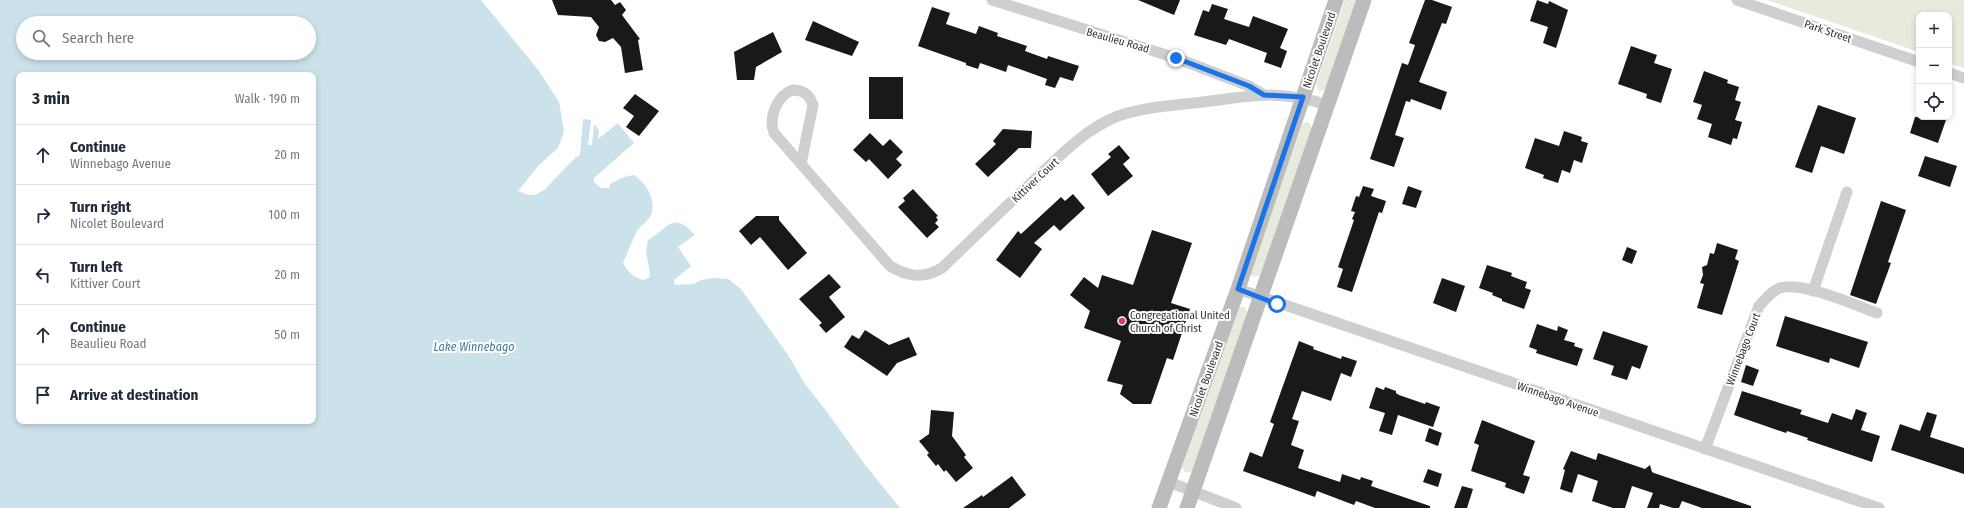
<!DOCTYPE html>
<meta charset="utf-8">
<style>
body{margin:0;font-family:"Fira Sans Condensed",sans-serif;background:#f6f6f7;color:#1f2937}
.controls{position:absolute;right:12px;top:12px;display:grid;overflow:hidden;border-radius:8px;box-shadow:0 2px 6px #0003}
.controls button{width:36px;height:36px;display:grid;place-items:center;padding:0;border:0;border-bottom:1px solid #e0e1e3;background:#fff;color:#1f2937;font:20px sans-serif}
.stop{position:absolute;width:12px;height:12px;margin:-9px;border:3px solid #1a73e8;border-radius:50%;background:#fff}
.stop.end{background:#1a73e8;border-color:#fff;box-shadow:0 1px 4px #0008}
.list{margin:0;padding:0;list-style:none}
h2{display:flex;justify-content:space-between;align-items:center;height:52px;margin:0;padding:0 16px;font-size:17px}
h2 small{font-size:13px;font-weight:400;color:#747a83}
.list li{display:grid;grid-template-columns:26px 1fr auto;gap:12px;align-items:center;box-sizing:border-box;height:60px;padding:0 16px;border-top:1px solid #e0e1e3}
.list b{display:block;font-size:15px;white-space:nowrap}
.list p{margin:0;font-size:13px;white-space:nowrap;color:#747a83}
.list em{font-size:13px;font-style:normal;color:#747a83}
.icon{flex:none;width:22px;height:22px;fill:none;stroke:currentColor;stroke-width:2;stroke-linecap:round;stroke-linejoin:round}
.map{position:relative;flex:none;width:1964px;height:508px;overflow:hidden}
.search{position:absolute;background:#fff;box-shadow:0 2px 6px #0003;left:16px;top:16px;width:300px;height:44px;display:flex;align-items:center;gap:10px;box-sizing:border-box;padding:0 14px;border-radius:22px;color:#747a83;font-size:15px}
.panel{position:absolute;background:#fff;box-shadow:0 2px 6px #0003;left:16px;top:72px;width:300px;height:352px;border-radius:8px}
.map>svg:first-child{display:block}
</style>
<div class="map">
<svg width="1964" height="508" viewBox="0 0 1964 508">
<rect width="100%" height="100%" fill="#fff"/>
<g fill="#e6ebde">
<polygon points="1345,0 1357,0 1327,87 1323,91 1319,91 1316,85"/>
<polygon points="1767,0 1964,0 1964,68 1949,63 1949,15 1919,15 1919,52"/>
<polygon points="1308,122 1312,128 1261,275 1253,277 1251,275 1251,272 1303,123"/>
<polygon points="1241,307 1244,307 1248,313 1192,471 1186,473 1182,468 1237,309"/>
</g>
<path fill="#cbe2eb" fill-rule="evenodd" d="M0,0H481L539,71L559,102L564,131L561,140L558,148L539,165L518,191L528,195H535L544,190L575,158L580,115L592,116L605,131L616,121L634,143L594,178V182L601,188H609L610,184L624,177L634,175C646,183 657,200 651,215C648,222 641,225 637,231C632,241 628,252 623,263C628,272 633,277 643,280L649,278L650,273L646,251L648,240C668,228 673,210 695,235L678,247L691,266L674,280L675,285L693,284L701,280L714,278L728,279L741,289L788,355L805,384L827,412L866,466L900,508H0ZM23,23H309V53H23ZM19,75H313V421H19Z"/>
<polygon fill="#fff" points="580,115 592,116 605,131 616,121 618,123 598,139 599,130 594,124 592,145 588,145 591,120 583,119 580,155 575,158"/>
<g fill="#191919">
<polygon points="552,0 611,0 615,5 620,2 626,10 622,15 640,39 638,40 643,70 625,73 621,47 613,38 605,42 599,41 596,35 599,27 591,17 558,15"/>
<polygon points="1138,0 1180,0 1174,15"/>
<polygon points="1425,0 1432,0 1452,7 1446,24 1442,23 1419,82 1447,92 1441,110 1411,99 1410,102 1406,101 1395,135 1404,138 1394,167 1370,159 1402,63 1408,65 1415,45 1409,43"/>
<polygon points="1537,0 1548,4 1549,1 1568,10 1556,48 1543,43 1548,27 1530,21"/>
<polygon points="1212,4 1228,9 1224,19 1249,27 1253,16 1288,29 1280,48 1287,51 1281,68 1264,62 1267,53 1229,39 1226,45 1194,35 1203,10 1209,12"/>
<polygon points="932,7 950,13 946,24 976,34 979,26 998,33 997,36 1027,46 1025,51 1047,59 1048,56 1079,66 1073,81 1060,77 1055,88 1045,85 1047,79 1008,65 1006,72 980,63 978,69 966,65 966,63 918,46"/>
<polygon points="813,21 859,42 852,56 805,40"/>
<polygon points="773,32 782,52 756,67 754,80 737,80 734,52"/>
<polygon points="1631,46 1657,55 1654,63 1672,69 1661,103 1646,98 1647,94 1618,84"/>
<polygon points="1704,71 1728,80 1727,83 1739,87 1735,100 1741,102 1735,120 1742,122 1737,139 1733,138 1731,145 1708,137 1712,124 1697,119 1702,105 1693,102"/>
<rect x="869" y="77" width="34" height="42"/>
<polygon points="635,94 659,111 639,136 626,127 634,116 623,108"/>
<polygon points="1818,105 1856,118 1844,154 1821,146 1812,173 1795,167"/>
<polygon points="1915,117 1947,117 1938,143 1910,133"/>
<polygon points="1003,129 1032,131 1031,148 1019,148 988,177 975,164 996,144 993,141"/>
<polygon points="1564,131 1582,137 1581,141 1588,143 1582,163 1574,160 1570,173 1562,170 1558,183 1543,178 1544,175 1525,168 1535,138 1559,146"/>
<polygon points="870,133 883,146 890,139 903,152 896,159 902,165 888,179 869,159 866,162 853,150"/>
<polygon points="1119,145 1130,158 1123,164 1133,176 1108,196 1091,174 1111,157 1108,154"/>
<polygon points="1925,156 1957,166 1950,187 1918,176"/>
<polygon points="1363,186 1374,189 1371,196 1386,201 1382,213 1379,212 1352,292 1337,287 1343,269 1338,267 1354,220 1352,219 1355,212 1351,211 1356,196 1359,197"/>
<polygon points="1408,186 1422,191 1416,208 1402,204"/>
<polygon points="913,189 938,216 936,217 938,220 935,223 939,227 927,238 898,207 905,201 903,198"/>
<polygon points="1073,194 1085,208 1060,231 1054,225 1034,243 1042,249 1020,278 996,260 1018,231 1021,234 1061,197 1065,201"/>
<polygon points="1881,201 1906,210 1888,262 1891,263 1876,304 1850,295"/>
<polygon points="756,216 779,216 779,220 807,253 788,270 760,237 751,245 739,231"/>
<polygon points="1152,230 1192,243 1171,303 1190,309 1173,360 1167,358 1151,404 1133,404 1120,394 1123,385 1107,381 1121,341 1084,328 1090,311 1070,295 1084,277 1098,288 1102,275 1133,285"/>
<polygon points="1717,243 1738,250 1735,259 1739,261 1722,315 1697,308 1704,284 1700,283 1703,275 1702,267 1707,265 1710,253 1714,254"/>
<polygon points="1627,247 1637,251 1632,264 1622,260"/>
<polygon points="1487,265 1512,273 1511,276 1527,282 1525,288 1531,290 1524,309 1502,301 1502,299 1492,295 1493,293 1479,288"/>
<polygon points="829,274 841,287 829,297 845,317 826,333 819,325 822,323 799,299"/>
<polygon points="1442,278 1465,286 1456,312 1433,303"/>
<polygon points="1785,316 1868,342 1859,368 1830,358 1829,363 1776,346"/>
<polygon points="1537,324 1557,331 1558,326 1568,330 1564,340 1575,343 1574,346 1583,349 1577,366 1536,353 1537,350 1529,347"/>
<polygon points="865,330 889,345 909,337 917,355 897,363 887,376 844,347 852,335 859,339"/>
<polygon points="1603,331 1648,346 1640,369 1632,366 1627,380 1611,375 1614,366 1593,359"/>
<polygon points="1299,341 1314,347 1313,349 1341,359 1342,356 1357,361 1351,377 1341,373 1331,401 1302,391 1292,419 1299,421 1291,445 1304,450 1298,468 1340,482 1342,474 1360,480 1361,477 1373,481 1371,486 1430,506 1430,508 1375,508 1356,501 1354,505 1317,491 1315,497 1243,471 1250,452 1262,457 1274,424 1270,422"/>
<polygon points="1746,365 1759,370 1753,386 1741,382"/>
<polygon points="1376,387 1384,390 1385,387 1396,391 1396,393 1399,395 1425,404 1426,402 1440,407 1433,427 1398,415 1392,435 1379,431 1385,413 1369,408"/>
<polygon points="1742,391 1802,410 1800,414 1828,423 1832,413 1852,420 1856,409 1867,413 1861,430 1880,436 1872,462 1807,440 1808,438 1787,431 1786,433 1734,415"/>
<polygon points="931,410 954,412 952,436 966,455 964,457 973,468 956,482 946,470 944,472 938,464 936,466 927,455 929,453 919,441 929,434"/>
<polygon points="1927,412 1937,415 1930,437 1964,448 1964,474 1891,450 1900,424 1920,431"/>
<polygon points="1482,420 1535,441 1523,475 1530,477 1524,494 1505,487 1506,483 1471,471 1479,445 1474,443"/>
<polygon points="1429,428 1442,433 1438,446 1425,441"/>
<polygon points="1571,451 1596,460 1598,453 1645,469 1650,465 1652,472 1654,473 1751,506 1751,508 1702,508 1682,501 1679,508 1673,508 1660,504 1659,508 1647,508 1653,493 1632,486 1625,508 1613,508 1592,501 1598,481 1578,474 1572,493 1560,489 1565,470 1563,469"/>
<polygon points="1428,469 1442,474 1438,487 1423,482"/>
<polygon points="1012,476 1026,495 1009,508 963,508 982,495 983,497"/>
<polygon points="1462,486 1473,489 1467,508 1454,508"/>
</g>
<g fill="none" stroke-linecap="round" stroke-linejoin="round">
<g stroke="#cfcfcf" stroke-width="11">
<polyline points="992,0 1176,58 1249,86 1264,95"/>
<polyline points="1737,0 1919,62"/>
<polyline points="1949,73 1964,78"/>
<path d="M792,90C803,90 809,94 813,105L801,164L774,133C768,118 777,96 792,90Z"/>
<path d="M801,164L890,266C908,277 924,279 942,268C971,240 1000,212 1030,184C1056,160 1084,129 1118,116C1147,106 1181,105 1211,101C1256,95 1283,90 1327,105"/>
<polyline points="1238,289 1879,508"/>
<polyline points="1813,291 1847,192"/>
<path d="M1705,449L1759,306C1765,300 1771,291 1780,288C1801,281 1855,305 1877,313"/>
<polyline points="1169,482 1236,508"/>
</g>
<g stroke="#bcbcbc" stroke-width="15">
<polyline points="1159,508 1238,289 1336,0"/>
<polyline points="1187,508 1364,0"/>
</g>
</g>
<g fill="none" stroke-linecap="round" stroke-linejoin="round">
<polyline stroke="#1a73e8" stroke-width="5" points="1176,58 1249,86 1264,95 1303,97 1238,289 1277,304"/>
</g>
<circle fill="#e53854" stroke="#fff" stroke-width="1.5" cx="1122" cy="321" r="4"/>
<g text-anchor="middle" stroke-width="4" stroke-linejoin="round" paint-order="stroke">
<g font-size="11" fill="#323232" stroke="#fff">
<text transform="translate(1828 31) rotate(19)" y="4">Park Street</text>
<text transform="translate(1118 40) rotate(16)" y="4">Beaulieu Road</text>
<text transform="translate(1319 50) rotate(-71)" y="4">Nicolet Boulevard</text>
<text transform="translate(1035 180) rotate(-43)" y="4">Kittiver Court</text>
<text transform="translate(1743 349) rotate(-69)" y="4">Winnebago Court</text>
<text transform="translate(1206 379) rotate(-70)" y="4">Nicolet Boulevard</text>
<text transform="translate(1558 399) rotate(19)" y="4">Winnebago Avenue</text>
</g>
<g font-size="11" fill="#323232" stroke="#fff" text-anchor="start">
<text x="1130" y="319">Congregational United<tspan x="1130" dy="13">Church of Christ</tspan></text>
</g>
<g font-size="12" font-style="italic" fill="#3f7c95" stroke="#fff">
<text x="474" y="351">Lake Winnebago</text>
</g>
</g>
</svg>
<div class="controls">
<button>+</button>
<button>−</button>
<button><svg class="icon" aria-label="locate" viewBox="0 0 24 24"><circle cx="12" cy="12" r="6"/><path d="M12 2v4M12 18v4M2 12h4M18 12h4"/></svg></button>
</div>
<div class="stop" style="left:1277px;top:304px"></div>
<div class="stop end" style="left:1176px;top:58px"></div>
<div class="search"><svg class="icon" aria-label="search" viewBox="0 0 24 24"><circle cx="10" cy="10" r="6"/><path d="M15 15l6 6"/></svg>Search here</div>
<section class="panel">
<h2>3 min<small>Walk · 190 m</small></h2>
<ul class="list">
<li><svg class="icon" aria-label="ahead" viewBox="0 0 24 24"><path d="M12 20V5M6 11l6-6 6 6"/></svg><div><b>Continue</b><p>Winnebago Avenue</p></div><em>20 m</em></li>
<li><svg class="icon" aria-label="right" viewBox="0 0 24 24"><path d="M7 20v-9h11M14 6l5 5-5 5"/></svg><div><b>Turn right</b><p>Nicolet Boulevard</p></div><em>100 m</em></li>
<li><svg class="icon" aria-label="left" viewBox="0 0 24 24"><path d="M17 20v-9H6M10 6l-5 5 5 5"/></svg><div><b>Turn left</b><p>Kittiver Court</p></div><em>20 m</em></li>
<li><svg class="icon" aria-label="ahead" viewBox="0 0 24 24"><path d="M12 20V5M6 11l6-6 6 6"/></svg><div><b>Continue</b><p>Beaulieu Road</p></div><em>50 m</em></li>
<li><svg class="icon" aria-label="arrive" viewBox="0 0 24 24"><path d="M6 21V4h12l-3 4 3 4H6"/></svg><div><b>Arrive at destination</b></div></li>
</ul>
</section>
</div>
